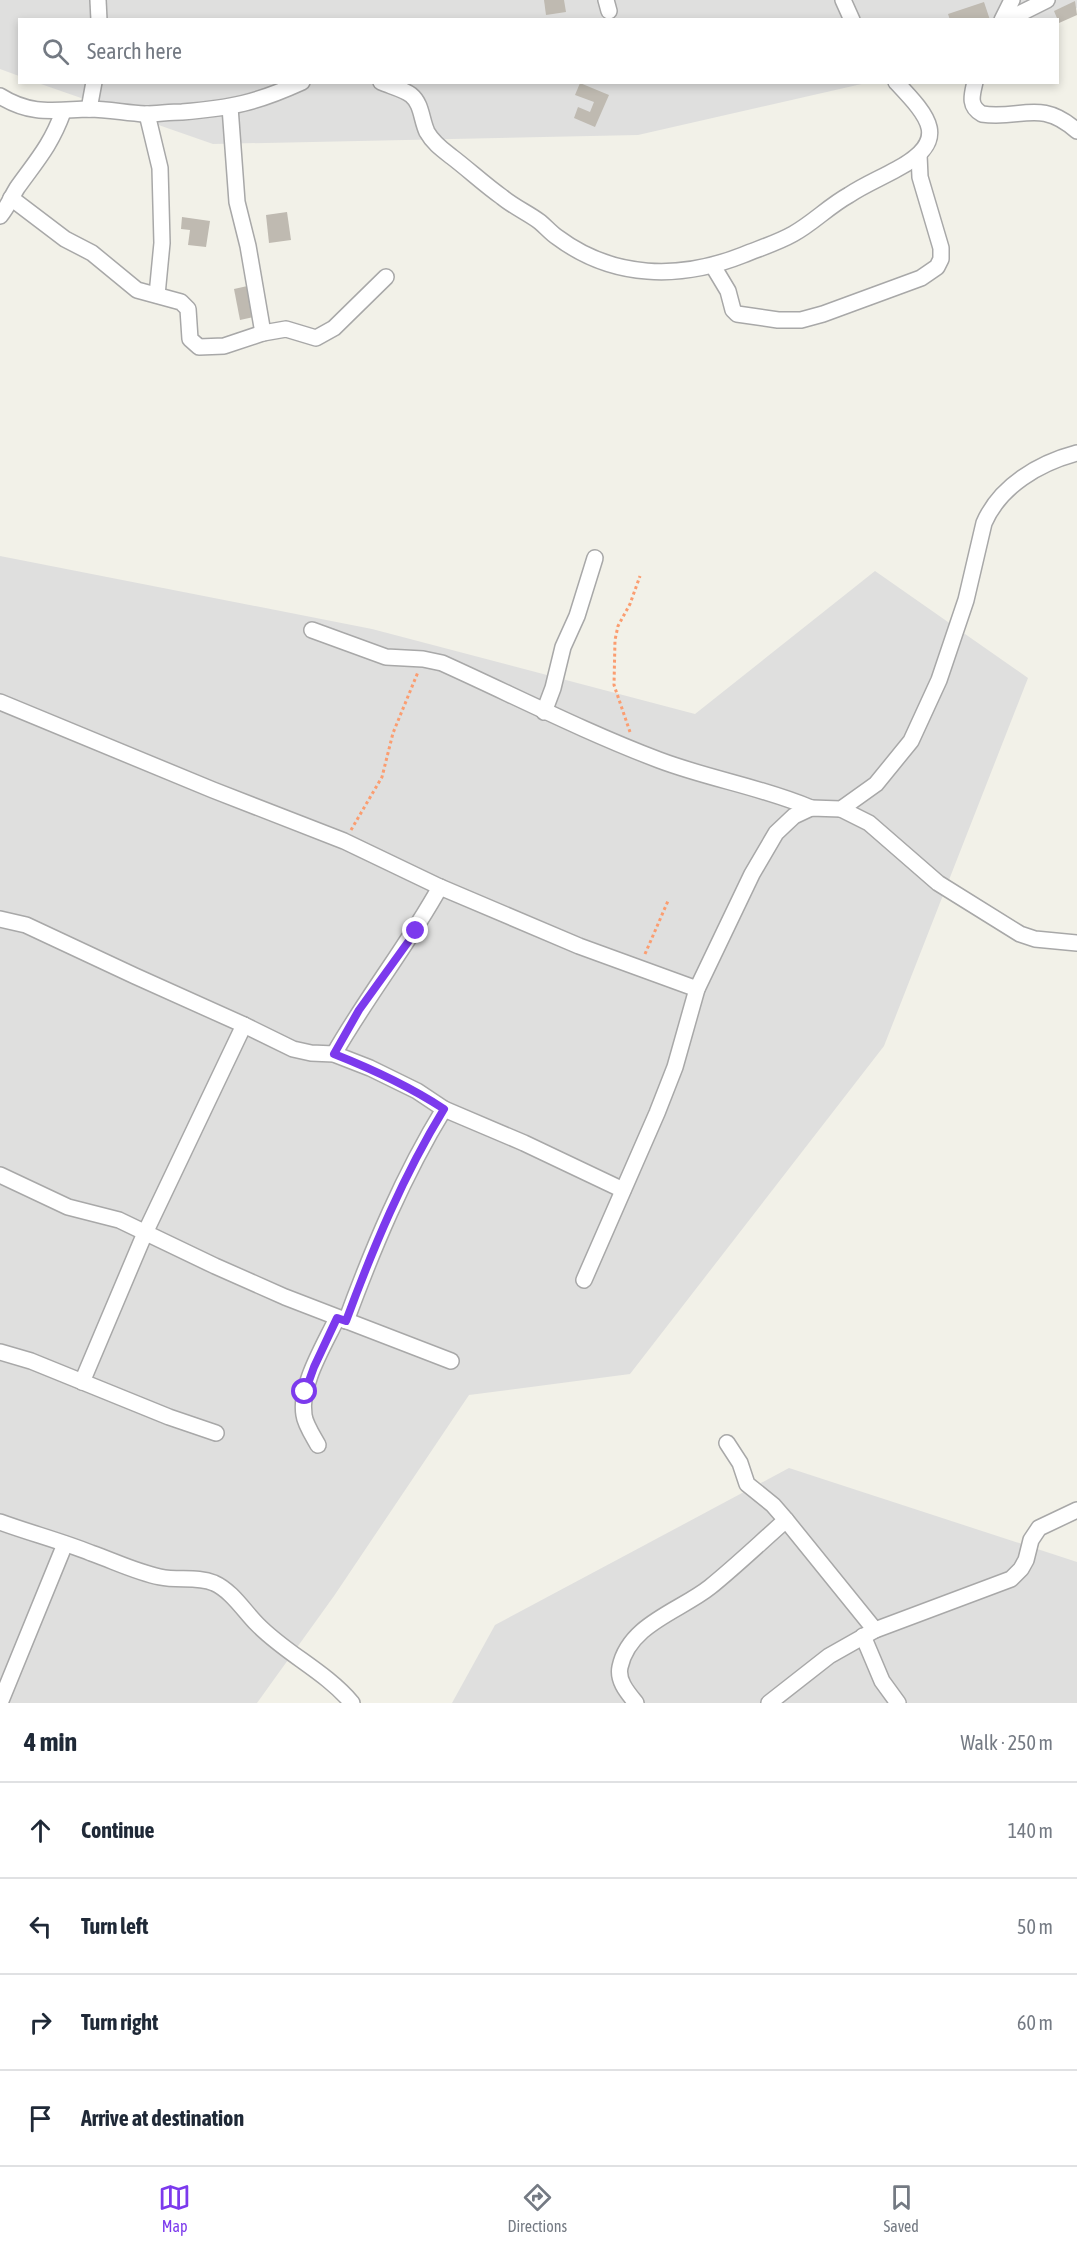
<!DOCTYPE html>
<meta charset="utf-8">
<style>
body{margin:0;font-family:"Asap Condensed",sans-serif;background:#f2f2f3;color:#1f2937}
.stop{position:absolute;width:18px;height:18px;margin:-14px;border:4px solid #7c3aed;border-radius:50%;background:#fff}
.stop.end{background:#7c3aed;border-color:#fff;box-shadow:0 2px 6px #0008}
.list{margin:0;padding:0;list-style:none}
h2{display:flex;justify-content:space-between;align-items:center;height:78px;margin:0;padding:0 24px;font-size:26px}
h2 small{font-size:20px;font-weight:400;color:#747a83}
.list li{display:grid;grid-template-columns:39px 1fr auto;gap:18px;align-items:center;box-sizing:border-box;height:96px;padding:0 24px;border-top:2px solid #e0e1e3}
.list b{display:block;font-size:22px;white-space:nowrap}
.list em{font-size:20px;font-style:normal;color:#747a83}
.icon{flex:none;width:33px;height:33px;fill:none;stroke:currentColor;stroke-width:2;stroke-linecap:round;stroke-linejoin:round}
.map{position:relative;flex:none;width:1077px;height:1703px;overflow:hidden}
.search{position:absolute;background:#fff;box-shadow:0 3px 9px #0003;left:18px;right:18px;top:18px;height:66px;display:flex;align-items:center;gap:15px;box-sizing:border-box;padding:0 21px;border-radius:0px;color:#747a83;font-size:22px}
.sheet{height:462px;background:#fff}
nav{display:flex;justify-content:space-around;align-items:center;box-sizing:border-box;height:84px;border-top:2px solid #e0e1e3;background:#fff;font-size:16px;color:#747a83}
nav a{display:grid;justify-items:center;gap:3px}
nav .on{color:#7c3aed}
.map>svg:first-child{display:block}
</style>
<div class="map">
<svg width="1077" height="1703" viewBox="0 0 1077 1703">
<rect width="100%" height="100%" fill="#f2f1e8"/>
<g fill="#dfdfde">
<polygon points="0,0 1077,0 1077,8 1053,20 20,20 19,76 0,69"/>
<polygon points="38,83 866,83 638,135 213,144"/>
<polygon points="0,556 372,629 695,714 875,571 1028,678 884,1046 630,1374 469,1395 334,1596 257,1703 0,1703"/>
<polygon points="789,1468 1077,1562 1077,1703 452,1703 495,1625"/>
</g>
<g fill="#bfbab1">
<polygon points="544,0 564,0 566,12 546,15"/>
<polygon points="1075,1 1077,15 1059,23 1054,11"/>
<polygon points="984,2 990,20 950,20 948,14"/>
<polygon points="580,83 609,95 595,127 574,118 578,107 590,112 594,102 575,95"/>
<polygon points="287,212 291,240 269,243 266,215"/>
<polygon points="182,217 210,221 206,247 188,245 190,230 181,229"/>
<polygon points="252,285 258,316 240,320 234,289"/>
</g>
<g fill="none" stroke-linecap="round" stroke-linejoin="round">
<g stroke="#a8a8a8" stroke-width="18">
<g id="street">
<polyline points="98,0 99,20"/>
<polyline points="606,0 609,11"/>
<polyline points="843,0 852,20"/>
<polyline points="1002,20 1012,0"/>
<polyline points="1007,20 1047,0"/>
<path d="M381,82C390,86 403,89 411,95C422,104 421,119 427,132C433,143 443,150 452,157C469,170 485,185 502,197C514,207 528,213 540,222C546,227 551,233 557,237C613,279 680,280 743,255C760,248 777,243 793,234C813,223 829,206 849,195C864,185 881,178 897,169C951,140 929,117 896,82"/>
<path d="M975,82C972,95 968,106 982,114C1021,120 1040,98 1077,131"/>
<path d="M0,96C32,116 55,110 89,109C108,109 126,113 145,114C157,114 169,112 182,112C231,108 256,103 302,82"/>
<polyline points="230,107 237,202 248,246 263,333"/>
<polyline points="89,109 94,82"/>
<polyline points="147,114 160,168 162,243 157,295"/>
<polyline points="11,198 65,239 92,253 137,290 181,302 188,309 190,339 199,347 224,346 263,333 286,329 316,338 334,328 386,277"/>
<path d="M0,216C7,208 11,198 17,188C37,160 51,145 63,112"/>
<polyline points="713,266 728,291 733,310 737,314 778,320 801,320 823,314 921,278 937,267 941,259 941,248 920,177 919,155"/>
<path d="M312,630L386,657L423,659L442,663C515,696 585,732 659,760C709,779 762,787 811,808"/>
<polyline points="0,702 213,790 344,841 440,887 579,946 697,989"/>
<polyline points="544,712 553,688 563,647 577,616 595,558"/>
<polyline points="841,809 869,823 938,883 1020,934 1035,939 1077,943"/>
<polyline points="0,919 26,925 135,976 244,1025 293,1049 311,1053 334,1054 370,1068 417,1091 444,1109 524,1143 623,1190"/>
<path d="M334,1054C367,996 408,945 440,887"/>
<polyline points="0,1175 68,1207 119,1220 215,1266 285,1297 451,1361"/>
<path d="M584,1280L657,1113L675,1067L697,989L752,874L776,833L794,816L811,808L841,809L876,784L911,741L939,680L966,600L984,523C1000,486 1039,463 1077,453"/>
<path d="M346,1321C373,1248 403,1176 444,1109"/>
<polyline points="0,1352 31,1361 169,1417 216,1433"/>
<polyline points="82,1382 145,1233 244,1025"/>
<polyline points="727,1443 740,1463 747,1484 773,1505 786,1520 875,1630"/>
<path d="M318,1445C313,1436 305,1424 304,1415C299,1385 325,1344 337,1318"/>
<path d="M0,1522C30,1533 61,1541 91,1553C114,1561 136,1572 160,1577C178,1581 197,1576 214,1583C232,1591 244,1611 257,1624C286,1654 325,1671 352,1703"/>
<polyline points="863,1636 882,1681 898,1703"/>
<polyline points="0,1703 65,1544"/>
<path d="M636,1703C628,1693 617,1681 620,1667C629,1624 680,1611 710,1587C736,1566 761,1542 786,1520"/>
<polyline points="769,1703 829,1656 875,1630 1011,1579 1021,1569 1026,1560 1031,1540 1039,1528 1077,1510"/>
</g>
</g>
<g stroke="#fb9d70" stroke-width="3" stroke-dasharray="3 3" stroke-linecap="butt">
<polyline points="630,732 614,685 615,640 618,626 630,604 640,576"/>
<polyline points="351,830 382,777 393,733 418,672"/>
<polyline points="645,954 668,901"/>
</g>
<use href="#street" stroke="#fff" stroke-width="15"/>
</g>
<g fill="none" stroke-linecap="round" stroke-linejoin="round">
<path stroke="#7c3aed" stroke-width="8" d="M305,1392L314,1367L337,1318L346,1321C373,1248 403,1176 444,1109C409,1086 372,1069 334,1054L359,1010L416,931"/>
</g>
</svg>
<div class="stop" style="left:305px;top:1392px"></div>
<div class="stop end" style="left:416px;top:931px"></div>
<div class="search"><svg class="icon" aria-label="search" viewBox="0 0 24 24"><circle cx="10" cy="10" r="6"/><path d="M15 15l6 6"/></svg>Search here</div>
</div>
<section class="sheet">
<h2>4 min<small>Walk · 250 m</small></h2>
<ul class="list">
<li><svg class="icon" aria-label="ahead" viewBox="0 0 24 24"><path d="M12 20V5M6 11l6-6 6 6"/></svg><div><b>Continue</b></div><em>140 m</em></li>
<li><svg class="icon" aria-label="left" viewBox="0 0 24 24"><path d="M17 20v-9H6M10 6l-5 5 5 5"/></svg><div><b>Turn left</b></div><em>50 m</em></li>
<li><svg class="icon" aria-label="right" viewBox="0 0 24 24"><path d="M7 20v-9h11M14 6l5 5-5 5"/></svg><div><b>Turn right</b></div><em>60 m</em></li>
<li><svg class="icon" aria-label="arrive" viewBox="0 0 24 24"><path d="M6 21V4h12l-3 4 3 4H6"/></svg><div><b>Arrive at destination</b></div></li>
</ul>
</section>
<nav>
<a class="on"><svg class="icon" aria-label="map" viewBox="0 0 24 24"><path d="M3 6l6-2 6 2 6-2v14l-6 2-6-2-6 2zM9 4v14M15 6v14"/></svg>Map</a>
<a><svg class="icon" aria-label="directions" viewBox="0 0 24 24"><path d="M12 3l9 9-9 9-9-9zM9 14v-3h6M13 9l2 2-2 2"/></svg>Directions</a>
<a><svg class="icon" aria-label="saved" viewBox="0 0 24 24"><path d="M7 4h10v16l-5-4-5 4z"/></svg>Saved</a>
</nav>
